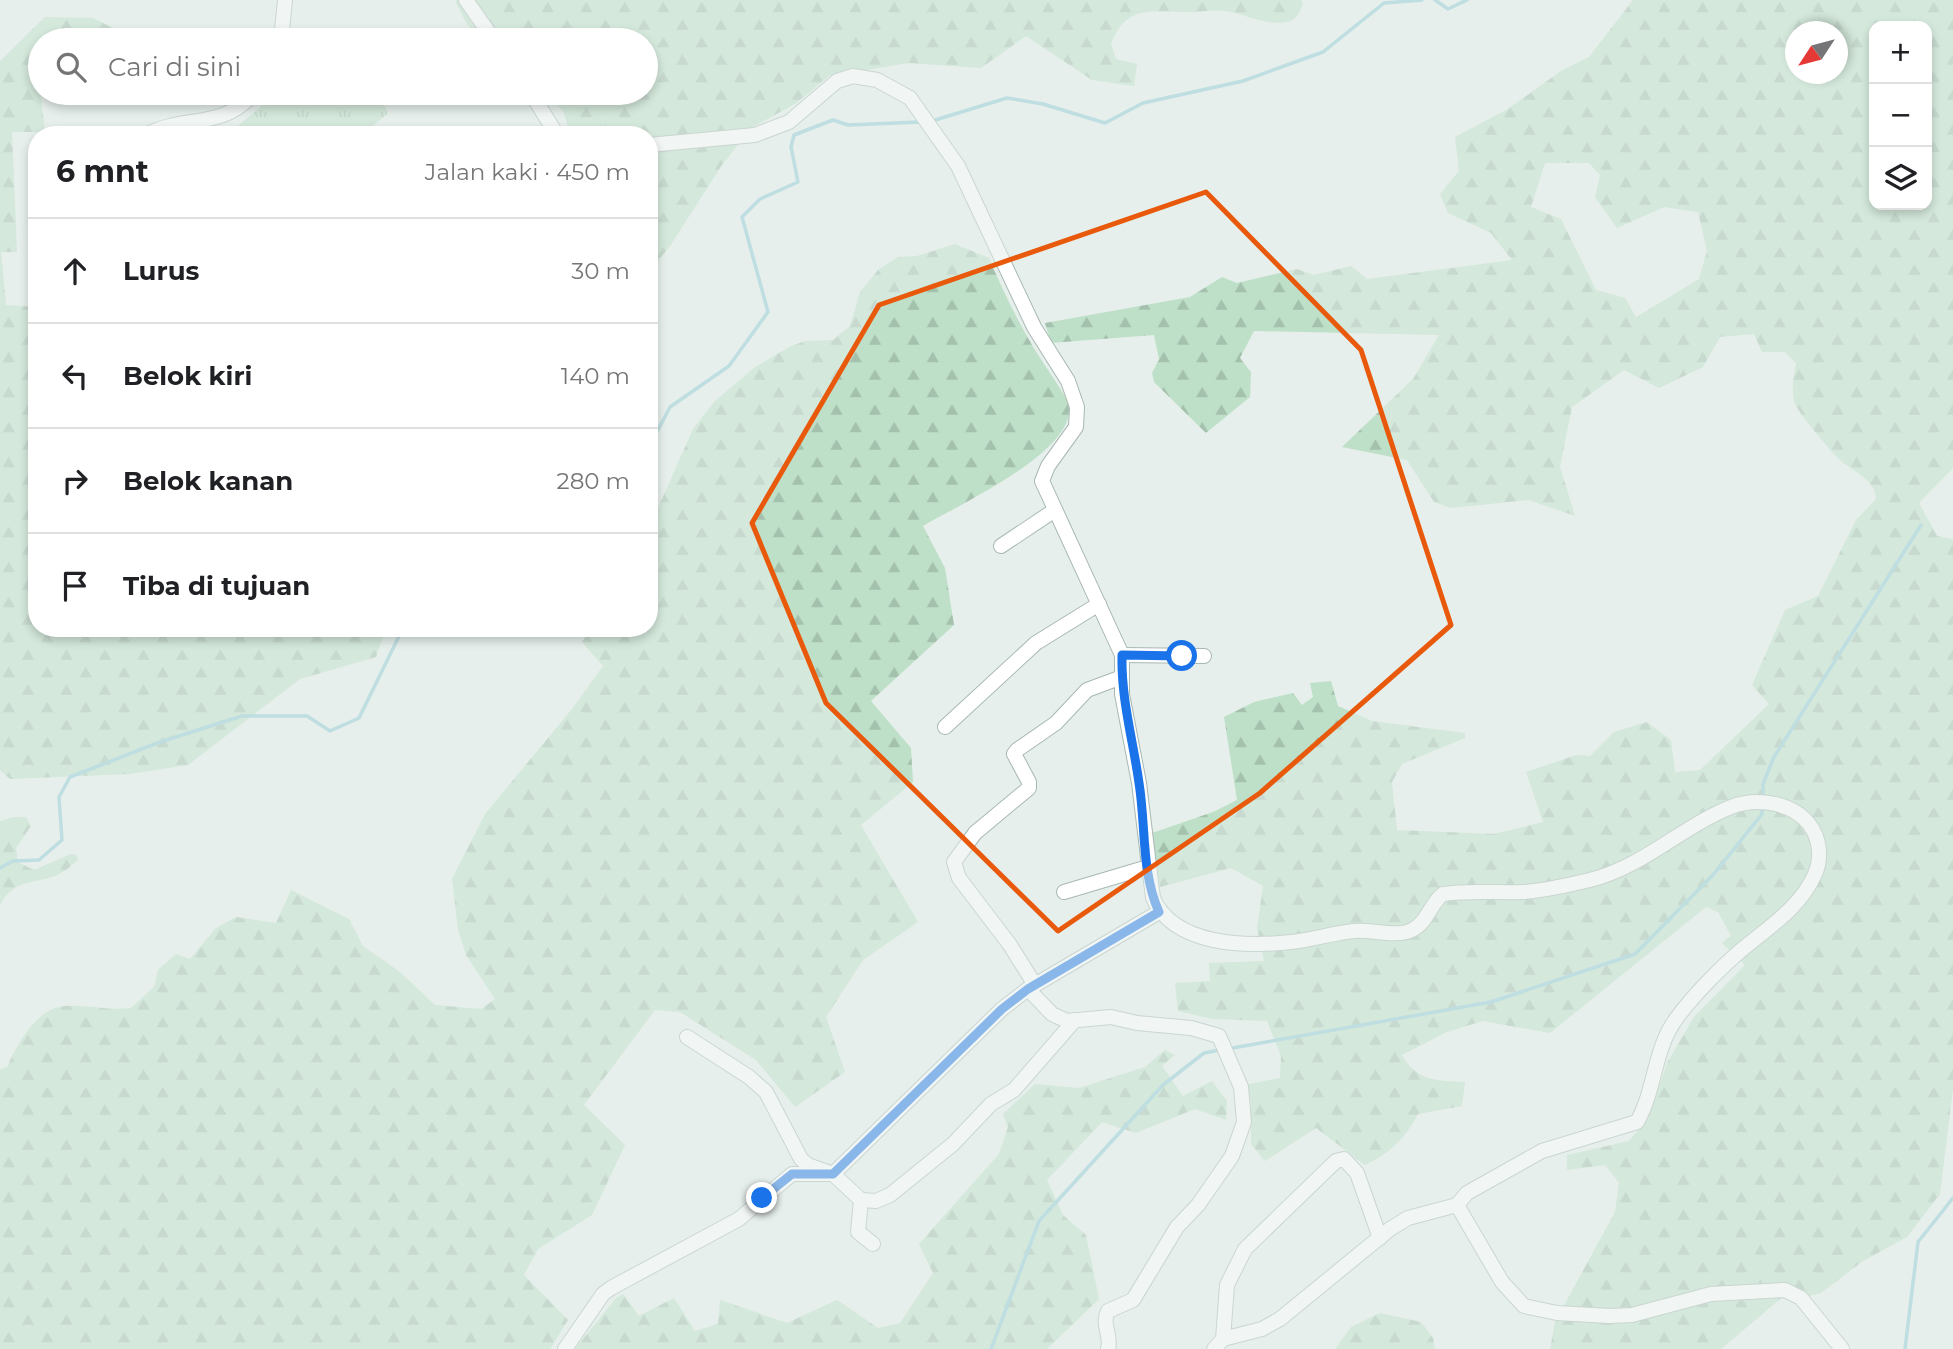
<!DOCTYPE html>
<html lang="id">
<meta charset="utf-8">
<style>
body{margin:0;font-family:Montserrat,sans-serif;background:#f2f2f2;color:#202124}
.controls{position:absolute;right:21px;top:21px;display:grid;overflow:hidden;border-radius:14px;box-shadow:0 4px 10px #0003}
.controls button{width:63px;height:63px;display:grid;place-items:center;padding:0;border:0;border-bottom:2px solid #e0e0e0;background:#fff;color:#202124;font:35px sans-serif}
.compass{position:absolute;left:1785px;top:21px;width:63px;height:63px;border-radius:50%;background:#fff;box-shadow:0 4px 10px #0003;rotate:234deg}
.stop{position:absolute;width:21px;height:21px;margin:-16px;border:5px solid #1a73e8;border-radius:50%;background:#fff}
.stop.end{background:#1a73e8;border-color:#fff;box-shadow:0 2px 7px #0008}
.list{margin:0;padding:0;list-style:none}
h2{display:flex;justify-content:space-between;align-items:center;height:91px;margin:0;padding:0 28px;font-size:30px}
h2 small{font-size:23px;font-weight:400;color:#757577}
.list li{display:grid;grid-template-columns:46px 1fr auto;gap:21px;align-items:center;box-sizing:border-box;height:105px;padding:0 28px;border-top:2px solid #e0e0e0}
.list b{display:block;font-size:26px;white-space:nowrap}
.list em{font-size:23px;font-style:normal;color:#757577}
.icon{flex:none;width:38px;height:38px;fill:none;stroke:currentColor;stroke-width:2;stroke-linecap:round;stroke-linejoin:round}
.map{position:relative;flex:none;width:1953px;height:1349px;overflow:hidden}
.search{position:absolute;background:#fff;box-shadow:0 4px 10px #0003;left:28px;top:28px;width:630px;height:77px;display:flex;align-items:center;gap:18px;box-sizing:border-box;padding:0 24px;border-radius:38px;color:#757577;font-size:26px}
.panel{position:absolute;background:#fff;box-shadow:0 4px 10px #0003;left:28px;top:126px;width:630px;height:511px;border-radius:28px}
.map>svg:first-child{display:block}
</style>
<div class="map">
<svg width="1953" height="1349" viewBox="0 0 1953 1349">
<defs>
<pattern id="grass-tufts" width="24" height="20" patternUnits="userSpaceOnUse" patternTransform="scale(1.75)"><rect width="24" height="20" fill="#bfe0c8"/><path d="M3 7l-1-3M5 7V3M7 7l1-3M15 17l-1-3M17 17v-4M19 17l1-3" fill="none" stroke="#a4c1ad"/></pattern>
<pattern id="forest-firs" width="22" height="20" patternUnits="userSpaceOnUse" patternTransform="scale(1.75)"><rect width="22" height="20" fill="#bfe0c8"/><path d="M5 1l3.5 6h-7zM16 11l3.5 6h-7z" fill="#a4c1ad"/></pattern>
</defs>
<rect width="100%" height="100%" fill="#e6efeb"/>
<polygon fill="url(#grass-tufts)" points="277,93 373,93 386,108 387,114 362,135 212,135 233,130"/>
<g fill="url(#forest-firs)" fill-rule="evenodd">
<path d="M455,0H1301L1303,4C1300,10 1298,18 1290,21C1272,27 1248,16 1231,12C1214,8 1199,13 1182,12C1149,11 1125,6 1111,44L1116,59L1137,64L1134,86L1092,80L1026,36L981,68L909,63L829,76L795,104L751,128L722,165L670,246L649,272V135H571L563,111L545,93H646V40H480L465,21Z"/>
<path d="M1633,0H1953V468L1919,503L1937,536L1953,539V1089L1940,1194L1907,1237L1863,1261L1821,1293L1809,1296L1793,1288L1721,1349H1550L1555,1322L1615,1212L1619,1183L1605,1165L1567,1170V1155L1629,1141L1648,1119L1667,1063L1694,1017L1745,965L1722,943L1731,936L1718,912L1706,907L1550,1033L1483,1021L1447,1032L1402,1055C1416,1081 1438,1081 1465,1082L1462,1106L1418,1114C1405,1139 1390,1153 1365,1165L1316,1128L1265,1161L1251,1144V1101L1245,1085L1280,1078L1281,1056L1267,1021L1212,1019L1178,1011L1175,983L1210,981L1209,963L1264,961L1257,928L1263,886L1231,868L1160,887L1152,833L1213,812L1237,800L1224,717L1254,702L1293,693L1302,705L1313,697L1310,683L1331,681L1338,706L1372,721L1465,733V738L1402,764L1392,782L1397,830L1494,834L1543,822L1526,772L1576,755L1590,756L1614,732L1647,722L1671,740L1675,772L1700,770L1769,704L1752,685L1785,610L1818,596L1856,520L1876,499C1876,480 1855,473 1841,461C1831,452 1802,417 1796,406C1790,395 1794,375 1796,363L1785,352H1762L1754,334L1720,337L1703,367L1659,388L1624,370L1572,407L1560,467L1575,516L1529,500L1451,508L1434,502L1407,460L1342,447L1413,379L1439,335L1254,331L1240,358L1251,372L1250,397L1206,433L1154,382L1152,373L1159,359L1154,335L1051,343L1045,323L1190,297L1222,277L1237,283L1297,269L1314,275L1351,266L1367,279L1512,260L1491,233L1448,213L1440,194L1459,171L1455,137L1508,109L1561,71L1589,57ZM1874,26H1927V205H1874ZM1796,32H1838V74H1796ZM1545,163H1589L1600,175L1595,197L1617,228L1664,207L1698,212L1707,251L1699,279L1636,317L1625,298L1596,290L1561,219L1531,207Z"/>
<polygon points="45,17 93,18 125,34 128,40 40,40 39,81 45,132 12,132 17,252 1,252 6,305 37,307 37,628 386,628 376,657 300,679 188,765 129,774 10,779 0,770 0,61"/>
<path d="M955,244L989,258C1007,300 1026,339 1052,376C1058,386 1068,398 1069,409C1071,454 956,506 923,526L945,568L954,625L871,701L911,748L913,782L861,825L918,922L863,960L826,1017L845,1072L795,1107L756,1060L680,1012L655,1010L584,1105L625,1145L592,1215L538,1249L524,1275L568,1320L550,1349H0V1069L7,1067C17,1045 36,1008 65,1006C87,1004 109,1011 131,1008L154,987L158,970L176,954L190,959L216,928L236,917L276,923L291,890L349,919L363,946L400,972L435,1005L481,1009L495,999L466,955L458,929L452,879L485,814L572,709L603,666L582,642L591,628H649V528L693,429L714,402L755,367L789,347L805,341L833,340L850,326L860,292L878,270L898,257L917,256Z"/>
<path d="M14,817H26L31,826L16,848L18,862L34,870L71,854L76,855L78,860C71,866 63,873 55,876C32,884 11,880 0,906V821Z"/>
<polygon points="1165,1050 1175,1055 1162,1066 1183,1096 1212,1081 1227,1101 1226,1120 1195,1109 1136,1133 1102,1122 1047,1180 1063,1215 1086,1235 1099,1299 1047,1349 575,1349 616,1298 623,1294 639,1316 674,1298 695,1331 718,1324 720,1300 787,1323 837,1300 878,1328 900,1323 933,1273 919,1244 999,1154 1008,1127 1003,1114 1035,1084 1079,1088 1145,1067"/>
<polygon points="1380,1313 1421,1322 1433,1338 1435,1349 1335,1349 1351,1327"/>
</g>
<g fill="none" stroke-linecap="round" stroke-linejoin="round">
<g stroke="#8ec9d4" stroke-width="3.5">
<polyline points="1435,0 1448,9 1467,0"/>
<polyline points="932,121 1007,98 1043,104 1105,123 1143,103 1243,81 1323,52 1384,3 1422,0"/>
<polyline points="649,447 670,407 729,366 768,312 742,217 760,199 798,182 791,147 794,135 833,120 848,125 921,122"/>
<polyline points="1763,800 1763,784 1774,757 1921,525"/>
<polyline points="0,868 13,861 39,860 62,840 59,797 70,777 160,742 242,716 307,716 330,731 359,718 403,628"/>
<polyline points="1227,1049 1491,1002 1635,954 1713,875 1762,814 1762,808"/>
<polyline points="991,1349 1039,1221 1163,1085 1204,1053 1220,1050"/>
<polyline points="1905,1349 1918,1242 1953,1198"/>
</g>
<g stroke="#a8b8b2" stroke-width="16">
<g id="minor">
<polyline points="466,0 494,40"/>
<polyline points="281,40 285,0"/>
<polyline points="531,93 557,135"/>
<path d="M146,135C185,114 221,131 254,93"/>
<path d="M649,145L755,135L789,122L837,81L853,76L877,80L910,98L958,166L1034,327L1068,381L1077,407L1076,427L1048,466L1042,481L1122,655V694L1139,783L1153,898C1174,946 1246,947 1291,942C1312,940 1333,933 1354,931C1372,929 1395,938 1412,930C1427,923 1430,904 1443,894C1469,890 1496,893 1522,892C1545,891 1568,885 1590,880C1643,867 1681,827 1731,807C1756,797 1792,802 1809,824C1820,838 1822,858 1815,874C1802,904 1775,923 1750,943C1727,961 1694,994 1676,1019C1654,1049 1655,1091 1637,1122L1542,1151L1467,1193L1457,1205L1502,1282L1524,1306L1557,1313L1609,1316L1632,1315L1711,1294L1785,1290L1801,1298L1842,1349"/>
<polyline points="1001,546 1055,510"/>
<polyline points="1122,655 1204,656"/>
<polyline points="945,727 1036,643 1099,604"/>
<polyline points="1064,892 1148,867"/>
<polyline points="1035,985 1010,945 959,878 954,862 975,833 1029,788 1029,782 1014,754 1017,750 1056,723 1087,690 1122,677"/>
<path d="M1028,989L1052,1014L1067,1021L1111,1017L1137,1023L1191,1028L1219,1036L1241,1087L1244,1122L1232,1156L1198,1205L1177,1227L1133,1300L1108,1311C1101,1325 1112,1335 1108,1349"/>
<polyline points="687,1037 749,1077 766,1092 801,1159 808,1165 833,1174 861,1200 858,1232 873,1244"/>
<polyline points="861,1200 876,1201 890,1195 953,1144 991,1104 1014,1090 1075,1020"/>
<polyline points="1223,1339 1262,1329 1280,1319 1390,1229 1408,1218 1457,1205"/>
<polyline points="565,1349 603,1294 611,1288 739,1219 792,1174 833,1174 1002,1009 1028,989 1159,912"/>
<polyline points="1214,1349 1223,1339 1227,1285 1245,1249 1336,1161 1344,1159 1357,1173 1380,1238"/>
</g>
</g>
<use href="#minor" stroke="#fff" stroke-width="14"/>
</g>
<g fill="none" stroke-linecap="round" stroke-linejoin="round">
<path stroke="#1a73e8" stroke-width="9" d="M762,1198L792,1174H833L1002,1009L1028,989L1159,912C1141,872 1146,826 1139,783C1133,740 1121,699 1122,655L1182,656"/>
</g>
<path d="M0 0H1953V1349H0ZM1206,192L1361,350L1451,625L1260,793L1058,931L826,703L752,523L879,305Z" fill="#e6efeb" fill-opacity=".55" fill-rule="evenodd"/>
<path fill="none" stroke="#e8590c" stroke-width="5" stroke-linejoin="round" d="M1206,192L1361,350L1451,625L1260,793L1058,931L826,703L752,523L879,305Z"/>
</svg>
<div class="controls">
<button>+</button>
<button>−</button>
<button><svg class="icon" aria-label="layers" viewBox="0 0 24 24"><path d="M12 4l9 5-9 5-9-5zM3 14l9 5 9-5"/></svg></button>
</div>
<svg class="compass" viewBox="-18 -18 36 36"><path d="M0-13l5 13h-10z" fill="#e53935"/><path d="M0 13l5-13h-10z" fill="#757577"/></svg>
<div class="stop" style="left:1182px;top:656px"></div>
<div class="stop end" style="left:762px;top:1198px"></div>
<div class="search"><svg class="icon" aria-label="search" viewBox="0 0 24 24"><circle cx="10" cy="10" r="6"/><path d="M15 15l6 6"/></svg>Cari di sini</div>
<section class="panel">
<h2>6 mnt<small>Jalan kaki · 450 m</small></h2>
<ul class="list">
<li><svg class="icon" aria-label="ahead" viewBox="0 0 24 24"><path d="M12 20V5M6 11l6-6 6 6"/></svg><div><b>Lurus</b></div><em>30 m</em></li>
<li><svg class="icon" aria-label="left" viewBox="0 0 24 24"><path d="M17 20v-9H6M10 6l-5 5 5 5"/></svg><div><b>Belok kiri</b></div><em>140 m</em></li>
<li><svg class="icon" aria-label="right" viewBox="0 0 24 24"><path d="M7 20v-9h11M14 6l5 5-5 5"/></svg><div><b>Belok kanan</b></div><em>280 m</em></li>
<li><svg class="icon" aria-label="arrive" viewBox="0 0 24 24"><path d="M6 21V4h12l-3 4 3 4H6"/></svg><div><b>Tiba di tujuan</b></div></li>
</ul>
</section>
</div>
